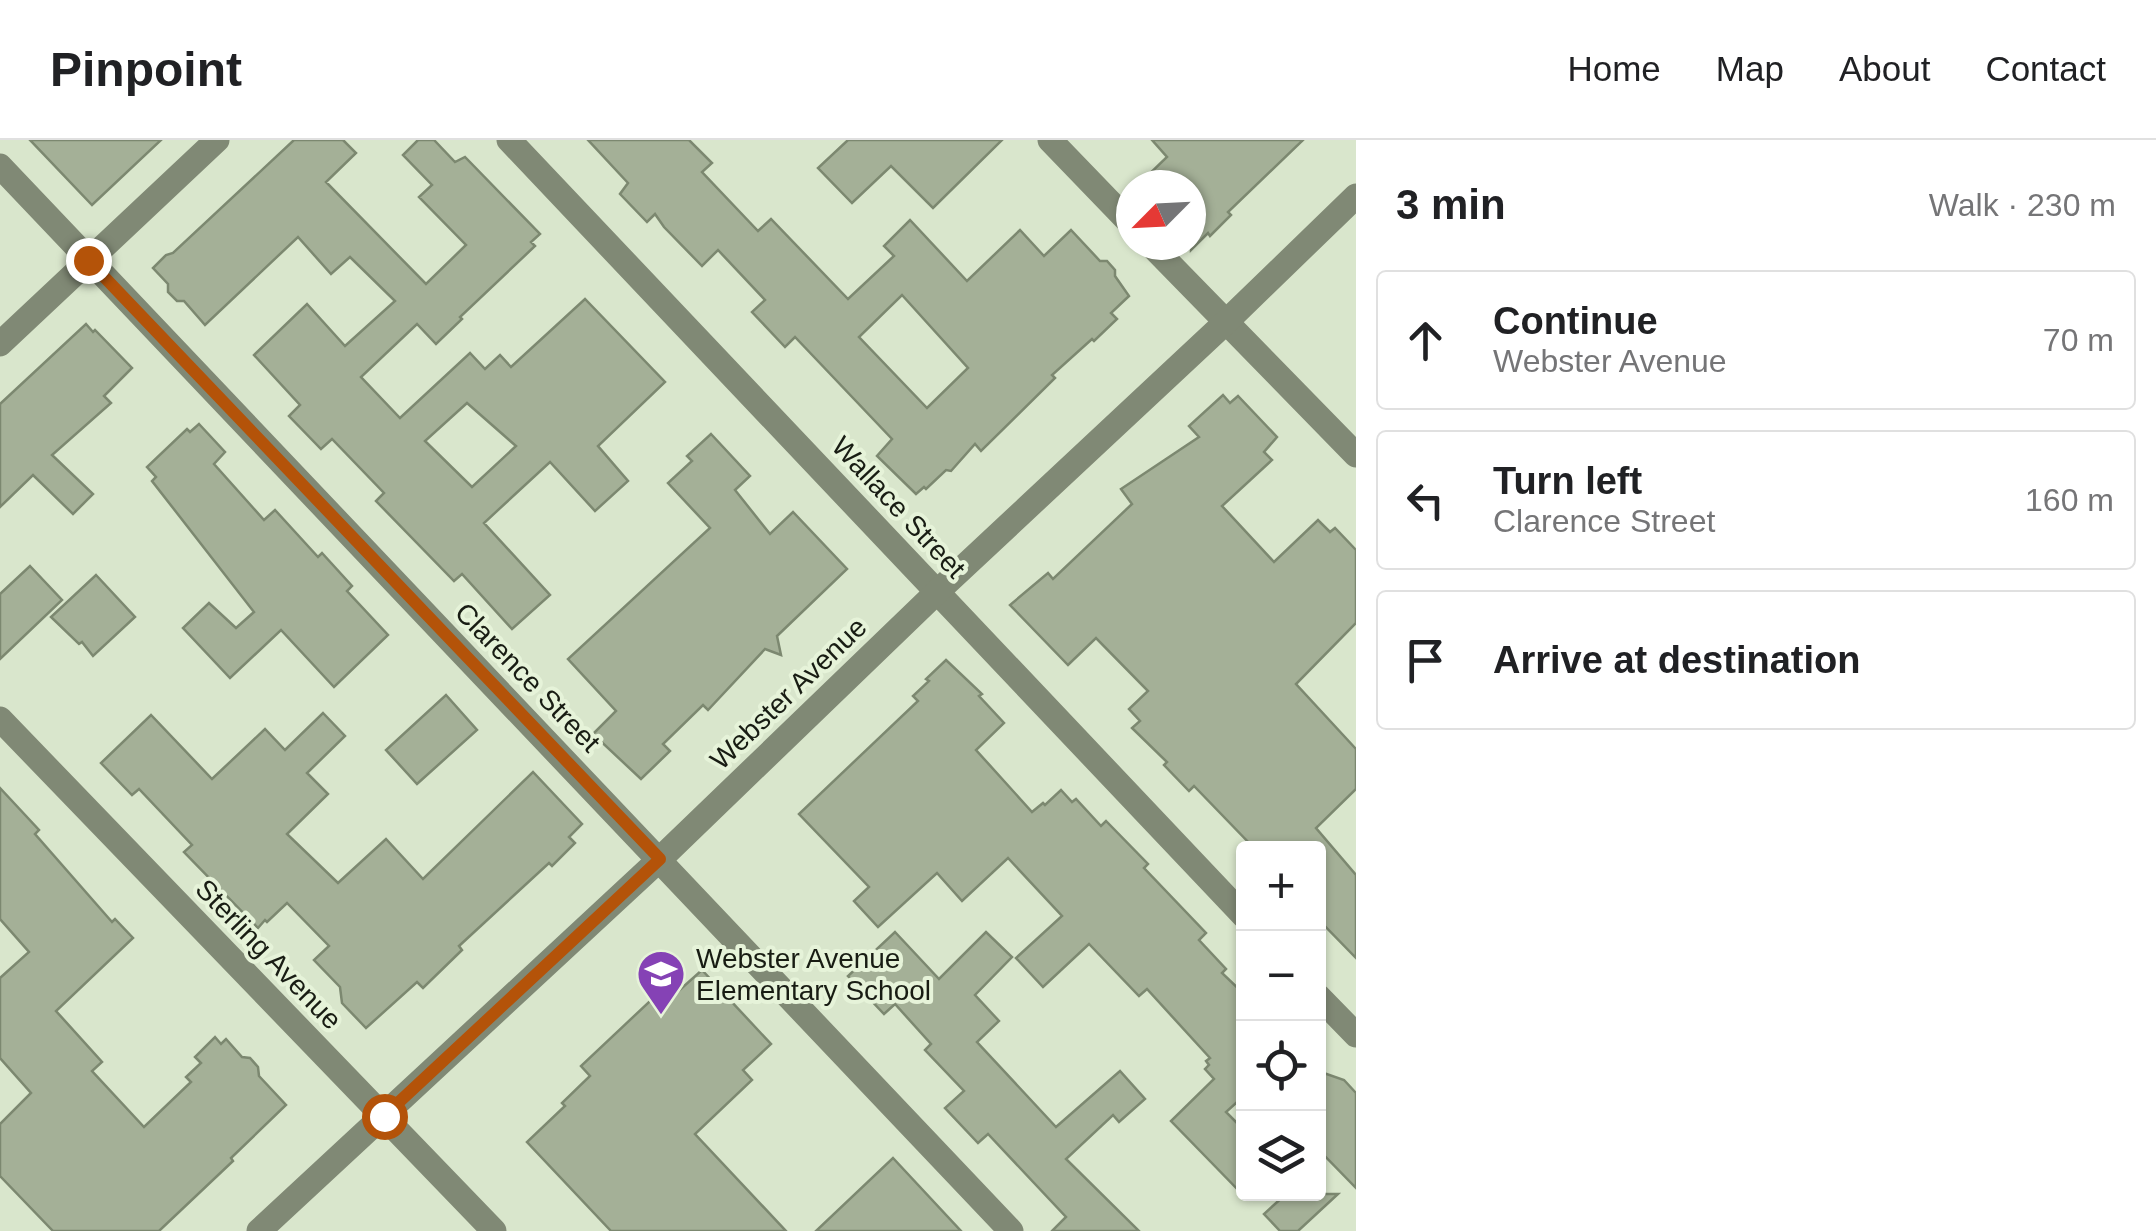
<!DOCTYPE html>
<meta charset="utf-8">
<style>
body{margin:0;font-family:Helvetica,sans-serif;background:#f2f2f2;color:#202124}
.controls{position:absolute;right:30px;bottom:30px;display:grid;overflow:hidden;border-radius:10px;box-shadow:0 2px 8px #0004}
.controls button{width:90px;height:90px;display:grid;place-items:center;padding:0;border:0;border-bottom:2px solid #e0e0e0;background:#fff;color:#202124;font:50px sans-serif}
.compass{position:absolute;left:1116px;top:30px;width:90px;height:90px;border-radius:50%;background:#fff;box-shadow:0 2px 8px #0004;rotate:246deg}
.stop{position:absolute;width:30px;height:30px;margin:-22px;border:8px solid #b45309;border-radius:50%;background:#fff}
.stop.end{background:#b45309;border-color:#fff;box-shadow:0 2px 10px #0008}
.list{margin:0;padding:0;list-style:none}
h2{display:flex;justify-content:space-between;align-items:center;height:130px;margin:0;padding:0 40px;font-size:42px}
h2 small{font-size:32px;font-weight:400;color:#757577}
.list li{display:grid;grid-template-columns:65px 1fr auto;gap:30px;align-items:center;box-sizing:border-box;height:140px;margin:0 20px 20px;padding:0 20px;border:2px solid #e0e0e0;border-radius:10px}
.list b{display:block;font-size:38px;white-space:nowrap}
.list p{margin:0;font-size:32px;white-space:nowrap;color:#757577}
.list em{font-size:32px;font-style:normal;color:#757577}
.icon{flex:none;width:55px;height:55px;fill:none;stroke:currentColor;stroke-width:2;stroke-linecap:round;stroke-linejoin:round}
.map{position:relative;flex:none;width:1356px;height:1091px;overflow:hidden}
header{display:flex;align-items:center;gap:60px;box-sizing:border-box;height:140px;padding:0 50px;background:#fff;border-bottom:2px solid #e0e0e0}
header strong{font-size:48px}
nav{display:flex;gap:55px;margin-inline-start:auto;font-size:35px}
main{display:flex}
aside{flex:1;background:#fff}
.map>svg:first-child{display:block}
</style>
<header>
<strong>Pinpoint</strong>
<nav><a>Home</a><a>Map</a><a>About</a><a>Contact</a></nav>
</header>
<main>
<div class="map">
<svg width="1356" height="1091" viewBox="0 0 1356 1091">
<rect width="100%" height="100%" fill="#d9e6cc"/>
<g fill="#a4b097" stroke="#7c8870" stroke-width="2.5" fill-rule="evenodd">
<polygon points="30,0 161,0 92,65"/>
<path d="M294,0H343L356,13L326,42L426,144L466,105L419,57L432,45L403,15L418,0H434L455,22L465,17L540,94L531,102L535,106L460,177L462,179L436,204L417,184L361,237L400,278L470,213L485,229L500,215L511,227L585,159L665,242L598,306L628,341L595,371L550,322L484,383L550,455L512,489L462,434L454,441L376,361L384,353L332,299L321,309L289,276L300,265L254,215L307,164L345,206L395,161L350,117L331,134L298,97L205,185L184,161H177L168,152V144L153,128L166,115L173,113ZM467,263L516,306L472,347L425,301Z"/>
<path d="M588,0H689L712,23L702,32L758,91L771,79L848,159L894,116L884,106L910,80L967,141L1020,90L1044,116L1071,90L1100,121H1107L1115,130V136L1129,156L1111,173L1117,179L1094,201L1092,199L1052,235L1055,238L981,311L975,304L951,331L946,330L926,349L924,347L916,354L877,316L892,299L795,197L785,207L752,172L765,160L718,110L702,126L664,87L655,74L647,82L620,54L628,43ZM902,155L968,228L927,268L859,197Z"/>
<polygon points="848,0 1002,0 933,68 891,26 852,63 818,28"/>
<polygon points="1152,0 1303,0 1228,72 1231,75 1210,96 1208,93 1191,110 1191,45 1138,45 1167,17"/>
<polygon points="86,184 93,192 95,190 132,228 104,256 111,263 52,315 93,354 73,374 33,335 0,367 0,264"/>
<polygon points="1223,255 1230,263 1238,256 1277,297 1264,312 1272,320 1222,366 1274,422 1318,380 1330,392 1335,388 1356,410 1356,483 1296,544 1356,609 1356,649 1316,688 1356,735 1356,818 1318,779 1318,708 1254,708 1194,646 1189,651 1164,625 1167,622 1132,588 1140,581 1129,569 1148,551 1096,498 1068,525 1010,465 1048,433 1053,439 1132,364 1121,349 1199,297 1189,286"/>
<polygon points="199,284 225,312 214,324 264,380 275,370 318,417 322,413 352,446 347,451 388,495 334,547 281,490 230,538 183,488 209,463 236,488 254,472 152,341 156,337 147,327 187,289 190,292"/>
<polygon points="711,294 750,336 735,350 770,394 793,372 847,429 777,496 781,515 765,509 708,570 703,565 663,604 670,611 641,639 593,594 616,571 568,519 710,388 668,343 692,321 687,316"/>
<polygon points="30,426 62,460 0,519 0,454"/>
<polygon points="96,435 135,477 93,516 82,502 79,504 51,477"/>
<polygon points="946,520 982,554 979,556 1004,583 976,610 1032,672 1043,663 1045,665 1061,650 1072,662 1076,659 1101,686 1106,681 1148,724 1144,728 1206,793 1199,800 1226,829 1222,833 1244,854 1244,971 1236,963 1226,972 1244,990 1244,1056 1171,981 1214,939 1205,929 1209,925 1206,921 1210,918 1147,849 1139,856 1089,804 1043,847 1016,818 1062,776 1008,718 962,761 937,733 878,787 854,761 869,747 799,674 918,561 913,556 929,541 926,539"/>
<polygon points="446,555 477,590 417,644 386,610"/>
<polygon points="323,573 345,596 307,633 328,654 287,694 338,743 386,699 423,739 533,632 582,684 569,697 575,703 552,726 549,723 459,806 462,810 423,848 417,842 366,888 342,863 340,847 314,820 329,806 287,763 267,782 265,780 258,788 184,712 192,705 139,649 132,655 101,623 151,575 212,639 265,589 285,610"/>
<polygon points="0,648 39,690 35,694 112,782 115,779 133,798 56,871 102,922 92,931 144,987 191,942 186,937 201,923 195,917 215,897 221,904 226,899 242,917 250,918 258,927 259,936 286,965 231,1018 233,1021 159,1091 53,1091 0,1036 0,984 31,953 0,918 0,838 29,812 0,779"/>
<polygon points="895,792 939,839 986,792 1012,817 975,855 999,881 977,902 1056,987 1120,931 1145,959 1119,982 1113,975 1066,1019 1139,1091 1052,1091 1066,1077 988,994 978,1003 945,968 964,951 925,910 931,904 895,864 884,874 848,836"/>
<polygon points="702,830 771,904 743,930 752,940 695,994 786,1091 611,1091 527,1002 565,966 562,963 590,936 581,926 665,847 673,856"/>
<polygon points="1318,931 1344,940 1356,953 1356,1048 1318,1009"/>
<polygon points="893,1018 961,1091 816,1091"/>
<polygon points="1286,1054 1338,1054 1298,1091 1280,1091 1264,1074"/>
</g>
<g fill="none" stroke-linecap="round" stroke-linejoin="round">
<g stroke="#808975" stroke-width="25">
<polyline points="509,0 1244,776"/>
<polyline points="1050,0 1131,84"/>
<polyline points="0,26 1011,1091"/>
<polyline points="1151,105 1356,315"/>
<polyline points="0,204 217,0"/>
<polyline points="0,579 494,1091"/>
<polyline points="1318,856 1356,895"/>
</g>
<polyline stroke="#808975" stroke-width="25" points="259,1091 660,719 938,451 1226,182 1356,56"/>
</g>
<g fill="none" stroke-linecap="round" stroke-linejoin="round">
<polyline stroke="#b45309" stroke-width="12" points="88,120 660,719 384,976"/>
</g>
<defs>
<g id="school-pin" transform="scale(2.5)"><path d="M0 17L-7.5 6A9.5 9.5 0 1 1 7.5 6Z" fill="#8542b5" stroke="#e6f3d9"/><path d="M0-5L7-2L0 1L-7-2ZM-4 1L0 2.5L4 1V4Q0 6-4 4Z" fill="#fff"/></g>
</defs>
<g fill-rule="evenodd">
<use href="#school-pin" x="661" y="834"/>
</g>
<g text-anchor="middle" stroke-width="8" stroke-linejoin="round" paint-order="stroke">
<g font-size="28" fill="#181c13" stroke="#e6f3d9">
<text transform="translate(899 367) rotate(47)" y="10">Wallace Street</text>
<text transform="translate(528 537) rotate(46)" y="10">Clarence Street</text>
<text transform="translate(788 553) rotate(-44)" y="10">Webster Avenue</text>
<text transform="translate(269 814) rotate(46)" y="10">Sterling Avenue</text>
</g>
<g font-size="28" fill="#181c13" stroke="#e6f3d9" text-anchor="start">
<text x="696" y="828">Webster Avenue<tspan x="696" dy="32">Elementary School</tspan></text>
</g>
</g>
</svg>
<div class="controls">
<button>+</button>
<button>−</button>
<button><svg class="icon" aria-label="locate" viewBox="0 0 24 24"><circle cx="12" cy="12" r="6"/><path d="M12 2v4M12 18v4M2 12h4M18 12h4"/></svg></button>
<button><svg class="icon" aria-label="layers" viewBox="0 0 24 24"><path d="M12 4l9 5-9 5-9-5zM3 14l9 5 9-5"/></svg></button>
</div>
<svg class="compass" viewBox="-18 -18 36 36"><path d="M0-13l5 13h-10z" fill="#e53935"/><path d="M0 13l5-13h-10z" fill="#757577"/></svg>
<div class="stop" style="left:384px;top:976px"></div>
<div class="stop end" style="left:88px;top:120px"></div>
</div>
<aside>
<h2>3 min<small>Walk · 230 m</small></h2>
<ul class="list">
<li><svg class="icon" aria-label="ahead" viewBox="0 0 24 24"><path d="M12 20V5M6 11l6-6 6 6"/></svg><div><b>Continue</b><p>Webster Avenue</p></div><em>70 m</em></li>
<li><svg class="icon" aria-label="left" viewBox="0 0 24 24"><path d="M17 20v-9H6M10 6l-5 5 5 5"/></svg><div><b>Turn left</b><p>Clarence Street</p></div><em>160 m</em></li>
<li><svg class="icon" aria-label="arrive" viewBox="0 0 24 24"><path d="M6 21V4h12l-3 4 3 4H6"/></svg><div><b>Arrive at destination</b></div></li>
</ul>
</aside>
</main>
